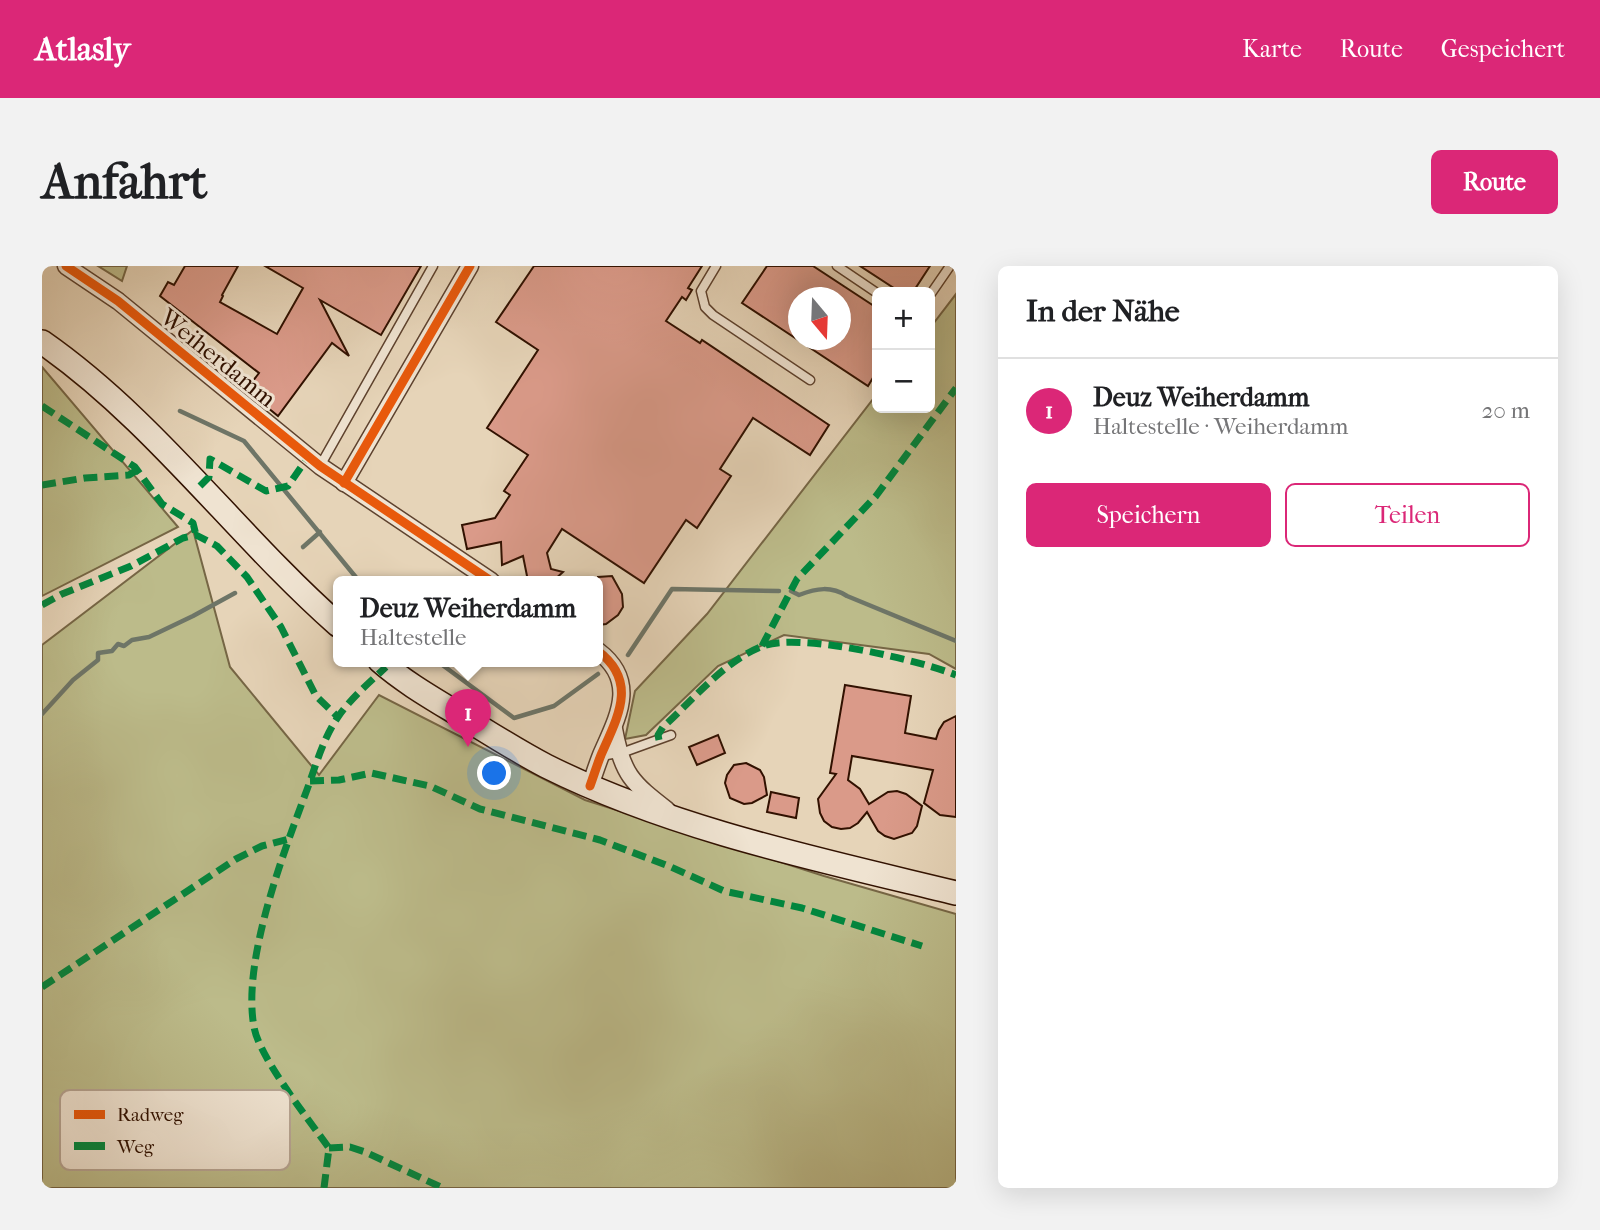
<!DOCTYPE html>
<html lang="de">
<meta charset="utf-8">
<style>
body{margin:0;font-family:"IM FELL French Canon",serif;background:#f2f2f2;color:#202124}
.controls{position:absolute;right:21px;top:21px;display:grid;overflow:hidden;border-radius:10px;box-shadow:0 7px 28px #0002}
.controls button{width:63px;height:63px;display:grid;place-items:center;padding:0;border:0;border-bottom:2px solid #e0e0e0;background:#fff;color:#202124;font:35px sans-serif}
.compass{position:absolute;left:746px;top:21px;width:63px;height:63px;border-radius:50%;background:#fff;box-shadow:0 7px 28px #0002;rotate:161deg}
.you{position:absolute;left:453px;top:508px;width:24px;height:24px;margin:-18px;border:5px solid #fff;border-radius:50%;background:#1a73e8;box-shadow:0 0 0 10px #1a73e833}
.badge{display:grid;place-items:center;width:46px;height:46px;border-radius:50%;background:#db2777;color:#fff;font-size:23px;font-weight:700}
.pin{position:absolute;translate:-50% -58px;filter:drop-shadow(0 2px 4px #0008)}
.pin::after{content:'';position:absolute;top:37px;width:24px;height:21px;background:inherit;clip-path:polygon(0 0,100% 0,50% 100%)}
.popup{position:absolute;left:291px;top:310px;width:270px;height:91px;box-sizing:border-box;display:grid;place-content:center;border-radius:10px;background:#fff;filter:drop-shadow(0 2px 5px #0005);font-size:23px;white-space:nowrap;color:#757577}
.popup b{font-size:26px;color:#202124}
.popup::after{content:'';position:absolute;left:50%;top:100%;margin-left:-14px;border:14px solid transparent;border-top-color:#fff}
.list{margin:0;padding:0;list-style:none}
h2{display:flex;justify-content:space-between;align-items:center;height:91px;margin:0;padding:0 28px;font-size:30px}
h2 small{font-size:23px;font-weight:400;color:#757577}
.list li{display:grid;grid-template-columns:46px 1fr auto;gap:21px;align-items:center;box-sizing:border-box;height:105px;padding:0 28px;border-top:2px solid #e0e0e0}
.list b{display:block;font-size:26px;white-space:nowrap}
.list p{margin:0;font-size:23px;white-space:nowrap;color:#757577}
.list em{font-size:23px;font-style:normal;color:#757577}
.actions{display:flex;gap:14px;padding:21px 28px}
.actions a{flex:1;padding:16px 0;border:2px solid #db2777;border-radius:10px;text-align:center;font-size:24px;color:#db2777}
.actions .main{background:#db2777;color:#fff}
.map{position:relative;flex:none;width:914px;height:922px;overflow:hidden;border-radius:10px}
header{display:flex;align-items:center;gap:42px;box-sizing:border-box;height:98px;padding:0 35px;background:#db2777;color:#fff}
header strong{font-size:33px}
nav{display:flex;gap:38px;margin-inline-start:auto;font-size:24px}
.intro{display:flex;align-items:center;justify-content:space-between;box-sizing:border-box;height:168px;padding:0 42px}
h1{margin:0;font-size:49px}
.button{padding:18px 32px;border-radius:10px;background:#db2777;color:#fff;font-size:24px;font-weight:700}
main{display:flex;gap:42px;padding:0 42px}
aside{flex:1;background:#fff;border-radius:10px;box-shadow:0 7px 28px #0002}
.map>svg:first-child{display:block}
</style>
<header>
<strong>Atlasly</strong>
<nav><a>Karte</a><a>Route</a><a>Gespeichert</a></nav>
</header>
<div class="intro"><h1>Anfahrt</h1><a class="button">Route</a></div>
<main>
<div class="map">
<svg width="914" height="922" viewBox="0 0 914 922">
<rect width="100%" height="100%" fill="#e6d4b8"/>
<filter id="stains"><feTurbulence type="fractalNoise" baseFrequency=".00286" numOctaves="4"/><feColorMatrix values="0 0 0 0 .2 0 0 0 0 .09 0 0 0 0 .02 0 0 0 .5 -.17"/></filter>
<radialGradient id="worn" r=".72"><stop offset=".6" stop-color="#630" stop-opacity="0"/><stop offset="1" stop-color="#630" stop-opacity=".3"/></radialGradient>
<g fill="#bcbb8a" stroke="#766645" stroke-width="2">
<polygon points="56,0 85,0 80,15"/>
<polygon points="914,28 914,403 887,388 742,369 676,400 604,469 583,473 593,425 665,348 835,128 835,142 888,142 888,62"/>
<polygon points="0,101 136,261 0,330"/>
<polygon points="151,264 188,401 277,509 337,429 543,534 782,610 914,648 914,922 0,922 0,379"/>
</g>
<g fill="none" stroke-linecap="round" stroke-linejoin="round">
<g stroke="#6e7567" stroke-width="4.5">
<polyline points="138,145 202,175 317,315"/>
<polyline points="261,281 278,266"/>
<path d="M749,325L757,329C775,322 789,320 805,330L914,375"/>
<polyline points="586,389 630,323 737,325"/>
<polyline points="395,395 472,452 512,440 556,408"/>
<polyline points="0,448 31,414 56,394 56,387 70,385 76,378 82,380 90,374 107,371 151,350 193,327"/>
</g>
</g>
<g fill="#da9a89" stroke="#311100" stroke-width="2" fill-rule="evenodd">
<polygon points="143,0 196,0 180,29 181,30 178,36 235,68 261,22 223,0 379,0 339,69 278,34 307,90 290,77 236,150 204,124 217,107 118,30 126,16 132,19"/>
<polygon points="492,0 660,0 646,22 650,24 644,34 640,31 624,55 658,77 660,74 787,159 768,189 711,152 678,203 689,210 655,262 644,254 602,317 520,263 505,287 509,303 521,306 511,315 486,315 481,290 460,299 459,276 425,283 420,259 453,252 468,229 462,225 486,189 445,162 496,84 454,56"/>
<path d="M725,0H771L835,42V105L826,120L700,37ZM757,32H799V74H757Z"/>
<polygon points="818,0 888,0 871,26 858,26"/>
<polygon points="570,310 580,328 581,341 576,349 564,358 556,359 556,311"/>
<polygon points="803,419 869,430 863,467 894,473 897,464 902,456 914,450 914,551 898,549 882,537 891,504 810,490 806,514 818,523 827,538 846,526 855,525 864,528 880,540 875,560 870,567 852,573 843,570 836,565 825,546 816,557 808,562 799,563 790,561 782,555 778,547 776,533 794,508 788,507"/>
<polygon points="676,469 683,487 655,499 647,481"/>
<polygon points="704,497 718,504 722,511 725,529 710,537 702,538 688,532 683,517 685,509 692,499"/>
<polygon points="729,526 757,532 754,552 725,546"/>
</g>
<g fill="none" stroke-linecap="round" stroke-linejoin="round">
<g stroke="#5e422e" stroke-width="11">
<g id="lane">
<polyline points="674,0 659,25 663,41 671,49 768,114"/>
<polyline points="795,0 835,27"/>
<polyline points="888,29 908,0"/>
<polyline points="278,200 391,0"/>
<polyline points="559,490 582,486 629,469"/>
</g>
</g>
<g stroke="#5e422e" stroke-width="19">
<g id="street">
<polyline points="24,0 76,35 278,200 449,315"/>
<polyline points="302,217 428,0"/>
<path d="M572,463C580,508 590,517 625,544"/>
<path d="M548,520C552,509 555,499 559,489C575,452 597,416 556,385"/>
</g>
</g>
<g stroke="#311100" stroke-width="26">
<g id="secondary">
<path d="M0,76C112,154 194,269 296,359"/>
<path d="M338,395C364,418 397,436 426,454C452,470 477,486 504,500C630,563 778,594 914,627"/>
</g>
</g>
<use href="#lane" stroke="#efe3d1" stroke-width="8"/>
<use href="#street" stroke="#efe3d1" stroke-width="16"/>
<use href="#secondary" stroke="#efe3d1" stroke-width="23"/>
<g stroke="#00873e" stroke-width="7" stroke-dasharray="14 7" stroke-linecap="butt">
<polyline points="0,140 93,201 120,238 151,257 154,269"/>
<polyline points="0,219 43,212 87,209 95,204"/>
<polyline points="158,220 167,211 168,193 224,225 246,220 266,191"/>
<polyline points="0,339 20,328 89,300 141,272 154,269 175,280 205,311 239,361 274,430 296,451"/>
<polyline points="720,380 755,313 834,230 914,122"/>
<path d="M617,474L616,469L621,461C651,434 682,395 721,380C757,366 877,394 914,409"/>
<polyline points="268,515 297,514 329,507 388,520 438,543 558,574 629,601 682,625 760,642 880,680"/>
<polyline points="0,721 194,593 220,580 247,573"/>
<polyline points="287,882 308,881 323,886 401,922"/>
<path d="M282,922L287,882C267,854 217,791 212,761C200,696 240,591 263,529C273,503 280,474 296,451C309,432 328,416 344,401"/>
</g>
<g stroke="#efe3d1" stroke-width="13">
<g id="cycleway">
<polyline points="24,0 76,35 278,200 449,315"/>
<polyline points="302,217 428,0"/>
<path d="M548,520C552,509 555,499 559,489C575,452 597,416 556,385"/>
</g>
</g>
<use href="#cycleway" stroke="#e8590c" stroke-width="9"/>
</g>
<g text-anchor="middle" stroke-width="6" stroke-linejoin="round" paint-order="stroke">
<g font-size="24" fill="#311100" stroke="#efe3d1">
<text transform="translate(176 92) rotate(39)" y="8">Weiherdamm</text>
</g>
</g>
<rect x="18" y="824" width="230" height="80" rx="10" fill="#efe3d1" stroke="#b6a492" stroke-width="2"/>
<rect x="32" y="844" width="31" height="9" fill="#e8590c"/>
<rect x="32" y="876" width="31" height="8" fill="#00873e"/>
<g font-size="19" fill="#311100">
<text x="75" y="855">Radweg</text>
<text x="75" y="887">Weg</text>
</g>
<rect width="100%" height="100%" filter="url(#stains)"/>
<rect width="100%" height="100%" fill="url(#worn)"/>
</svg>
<div class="controls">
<button>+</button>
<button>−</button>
</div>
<svg class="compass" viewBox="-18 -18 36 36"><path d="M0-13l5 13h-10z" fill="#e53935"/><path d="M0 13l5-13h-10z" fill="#757577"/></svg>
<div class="you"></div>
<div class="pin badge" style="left:426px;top:481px">1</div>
<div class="popup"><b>Deuz Weiherdamm</b>Haltestelle</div>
</div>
<aside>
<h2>In der Nähe<small></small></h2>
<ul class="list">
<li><span class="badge">1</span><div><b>Deuz Weiherdamm</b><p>Haltestelle · Weiherdamm</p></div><em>20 m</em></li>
</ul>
<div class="actions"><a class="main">Speichern</a><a>Teilen</a></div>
</aside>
</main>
